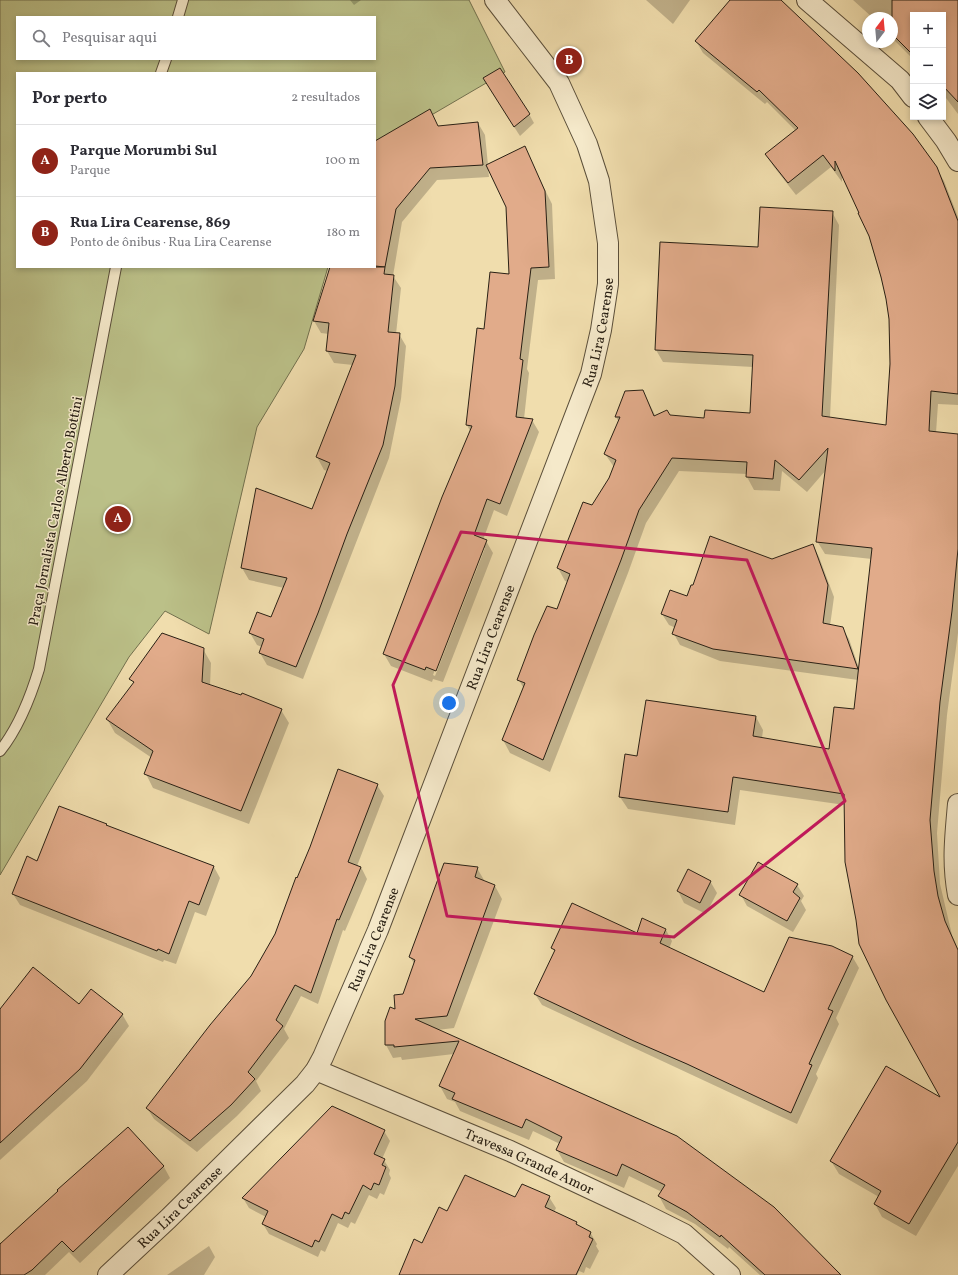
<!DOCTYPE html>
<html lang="pt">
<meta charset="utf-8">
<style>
body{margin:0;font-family:Vollkorn,serif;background:#f2f2f3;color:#2b2b33}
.controls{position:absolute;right:12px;top:12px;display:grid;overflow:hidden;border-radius:0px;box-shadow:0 2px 6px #0003}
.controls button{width:36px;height:36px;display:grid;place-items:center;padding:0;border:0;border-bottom:1px solid #e1e1e2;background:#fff;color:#2b2b33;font:20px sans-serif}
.compass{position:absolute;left:862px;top:12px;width:36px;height:36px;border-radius:50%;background:#fff;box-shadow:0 2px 6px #0003;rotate:16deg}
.you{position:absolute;left:449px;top:703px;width:14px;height:14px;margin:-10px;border:3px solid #fff;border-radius:50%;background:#1a73e8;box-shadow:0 0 0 6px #1a73e833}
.badge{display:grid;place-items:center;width:26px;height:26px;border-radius:50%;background:#8f2418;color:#fff;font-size:13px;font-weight:700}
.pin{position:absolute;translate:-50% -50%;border:2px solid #fff;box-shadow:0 1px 4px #0006}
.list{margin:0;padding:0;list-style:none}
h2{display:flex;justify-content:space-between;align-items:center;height:52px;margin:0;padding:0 16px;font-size:17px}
h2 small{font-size:13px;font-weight:400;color:#7c7c81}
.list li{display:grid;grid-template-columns:26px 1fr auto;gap:12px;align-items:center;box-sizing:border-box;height:72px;padding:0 16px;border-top:1px solid #e1e1e2}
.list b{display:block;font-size:15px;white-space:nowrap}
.list p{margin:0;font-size:13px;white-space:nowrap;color:#7c7c81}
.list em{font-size:13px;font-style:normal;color:#7c7c81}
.icon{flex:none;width:22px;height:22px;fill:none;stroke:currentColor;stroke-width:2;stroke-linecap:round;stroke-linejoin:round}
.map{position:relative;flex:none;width:958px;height:1275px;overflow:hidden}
.search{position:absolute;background:#fff;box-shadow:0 2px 6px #0003;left:16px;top:16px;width:360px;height:44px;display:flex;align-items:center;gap:10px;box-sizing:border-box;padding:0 14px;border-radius:0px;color:#7c7c81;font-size:15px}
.panel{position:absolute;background:#fff;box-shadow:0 2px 6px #0003;left:16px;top:72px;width:360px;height:196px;border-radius:0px}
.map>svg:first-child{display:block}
</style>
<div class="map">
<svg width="958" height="1275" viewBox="0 0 958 1275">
<rect width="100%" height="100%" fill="#f0ddad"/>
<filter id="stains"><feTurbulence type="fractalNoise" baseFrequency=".005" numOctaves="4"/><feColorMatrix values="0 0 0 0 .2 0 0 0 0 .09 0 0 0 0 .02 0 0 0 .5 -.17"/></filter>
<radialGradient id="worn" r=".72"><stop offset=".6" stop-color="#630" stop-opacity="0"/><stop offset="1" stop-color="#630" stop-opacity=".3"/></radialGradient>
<path fill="#bbc088" stroke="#72704e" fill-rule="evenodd" d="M0,0H469L505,72L375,148V73H17V267H328L304,349L257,427L209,634L165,611L129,657L0,875ZM17,17H375V59H17Z"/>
<g fill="#0003" fill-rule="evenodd">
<polygon points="350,0 361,0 354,5"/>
<polygon points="646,0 690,0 673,24"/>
<polygon points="731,0 777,0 936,168 944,181 958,217 958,405 938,404 936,433 958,435 958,633 947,715 937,833 940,884 952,935 958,949 958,1166 916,1236 882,1217 875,1204 879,1197 839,1174 831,1161 942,1099 845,805 740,790 735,825 628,809 620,797 638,757 756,717 763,730 762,738 829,750 855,710 858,680 720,661 680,645 674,634 676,628 669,625 662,614 687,598 772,560 813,545 819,557 834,597 830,626 842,628 849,639 859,668 872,559 825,554 817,541 826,470 807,492 782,471 780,491 754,490 747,477 747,474 679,471 646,523 628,573 550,772 510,753 503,740 524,689 519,680 558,611 568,582 565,581 558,568 610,479 614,467 605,454 619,422 616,417 643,391 656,417 670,416 705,419 751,414 753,367 663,362 656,350 759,248 832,212 839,225 830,418 887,426 891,341 887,299 869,236 842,173 842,182 831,167 796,195 774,167 766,155 796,131 767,102 765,104 703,53 696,41"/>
<polygon points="853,0 958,0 958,114 943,94 943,15 913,15 913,59 892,38 892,18 873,18"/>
<polygon points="489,88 529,114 534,123 520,136"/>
<path d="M430,110L438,127L478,123L485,135L488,165L524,148L552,204L555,279L538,280L527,369L529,373L524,419L532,420L539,432L507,516L494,510L483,540L486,541L493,553L443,682L433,679L432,682L391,666L384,654L470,431L467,425L485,330L510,275L507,207L488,167L489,177L437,180L402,222L393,276L401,288L396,334H399L406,346L401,399L389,458L303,679L267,665L260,653L262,647L257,645L250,633L271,619L284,588L249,580L242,568L313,510L328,471L324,470L317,457L353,365L334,363L327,351L329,334L321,333L314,321L332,267H375V142ZM482,548H485L435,676L433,675Z"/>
<polygon points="203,649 211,663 210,686 281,710 289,723 249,824 153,788 146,774 152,758 115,733 107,719 134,684 131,679"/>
<polygon points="377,785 384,796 357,866 361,867 367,879 345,931 343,930 318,1004 301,996 284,1029 289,1038 256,1081 261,1091 237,1116 197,1152 154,1119 147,1108 252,977"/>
<polygon points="59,807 106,825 107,827 214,867 220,878 206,916 195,912 176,964 164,960 163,962 20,905 13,894 38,862"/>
<polygon points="477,868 484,880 484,882 495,886 502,899 454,1028 437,1030 677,1137 774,1208 841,1275 760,1275 729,1247 728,1249 695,1224 666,1209 659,1196 662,1192 629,1176 624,1188 564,1162 557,1150 560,1144 533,1131 529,1140 460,1111 455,1102 447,1099 440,1086 454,1054 402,1060 401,1057 393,1058 386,1045 386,1022 396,1011 404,995 415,965 410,957"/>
<polygon points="710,881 717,893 706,914 684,903 678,891"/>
<polygon points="797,885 804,896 801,901 806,910 793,932 747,906 741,895"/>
<polygon points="666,930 672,941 669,949 765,993 852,956 859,968 836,1018 839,1024 816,1074 818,1078 797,1124 542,1005 535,994 555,952 552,948"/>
<polygon points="80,1005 122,1014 129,1026 87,1081 0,1160 0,1011"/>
<polygon points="128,1128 164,1167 170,1178 80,1263 69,1252 45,1275 0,1275 0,1242 2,1244"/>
<polygon points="384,1131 390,1141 382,1159 384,1160 390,1170 389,1174 391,1178 384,1195 380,1193 377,1199 369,1195 355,1224 351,1222 348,1228 338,1223 325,1252 321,1250 318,1257 269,1234 263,1224 266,1217 249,1208 243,1198"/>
<polygon points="549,1197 556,1208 554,1212 576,1223 579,1227 590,1232 597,1244 596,1246 599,1251 590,1269 586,1267 584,1273 579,1271 577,1275 404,1275 423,1245 448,1212 516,1199"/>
<polygon points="209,1246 215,1257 204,1275 167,1275"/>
</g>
<g fill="#e1ab8a" stroke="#292014">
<polygon points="730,0 781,0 858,73 913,134 937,167 958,221 958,394 931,391 929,431 958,434 958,549 952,611 940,702 930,820 934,871 938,896 945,921 958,950 958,1142 909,1224 874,1204 881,1191 830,1161 886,1066 940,1097 886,1000 859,944 856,920 845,862 844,794 733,777 728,812 619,797 625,754 637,756 646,700 756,716 753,736 829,749 834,707 854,709 872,548 816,542 828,448 799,480 775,460 773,479 746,477 747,462 672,458 639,510 621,560 543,760 502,740 525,683 517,680 534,635 547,606 557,609 570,574 557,568 583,502 592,505 609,478 616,460 604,454 620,417 615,417 625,391 643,390 654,416 667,410 670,415 704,418 705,410 750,413 753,355 655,350 660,242 758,247 760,207 833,211 822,416 886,425 890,364 889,319 886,299 881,277 869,236 858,213 859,213 835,161 835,171 823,155 788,183 765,154 798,128 759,90 757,92 695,41"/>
<polygon points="892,0 958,0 958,102 943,86 943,15 913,15 913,55 892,34"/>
<polygon points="500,68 530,114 514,127 483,78"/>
<polygon points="430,109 438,126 478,122 483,165 430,168 396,209 385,267 375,266 375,141"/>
<polygon points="525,146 545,191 549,267 531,268 520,359 523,360 516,417 533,419 500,504 487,499 474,535 487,540 436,671 426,667 425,670 383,654 442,497 472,426 466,425 477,328 484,329 490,272 509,274 506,207 486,165"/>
<polygon points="330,267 385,267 384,274 394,275 388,332 400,333 395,386 383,445 347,534 318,613 296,667 259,653 264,639 249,633 257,612 271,617 287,578 241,568 256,488 312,509 330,463 316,457 356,355 326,351 329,323 313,321"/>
<polygon points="710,536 772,559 813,544 828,585 823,623 843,627 858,669 713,649 672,634 677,620 661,614 670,590 687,596 691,585 693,585"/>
<polygon points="162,633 204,648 202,682 241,695 242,693 282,709 241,811 144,774 153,751 106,719 134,682 129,679"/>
<polygon points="338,769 378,784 348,862 361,867 339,920 337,919 311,993 295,985 276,1020 283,1026 248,1072 255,1079 231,1105 190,1141 146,1108 210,1025 251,976 275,934 296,877 297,878 310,847"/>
<polygon points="59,806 107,824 106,825 214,866 199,905 189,901 169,954 158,949 157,951 12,894 27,856 37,861"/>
<polygon points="758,862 798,884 793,892 800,898 787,921 739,895"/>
<polygon points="444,863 478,867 475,877 495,885 447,1016 415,1019 677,1136 774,1207 841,1275 765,1275 721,1235 720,1237 687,1212 658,1196 665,1185 622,1164 617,1176 556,1150 562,1137 526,1119 522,1128 452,1099 455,1093 439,1086 459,1041 394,1047 394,1045 385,1045 385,1021 390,1007 395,1009 394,995 403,994 415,960 409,957"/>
<polygon points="688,869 711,881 700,903 677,891"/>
<polygon points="572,903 637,933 642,918 655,924 666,929 660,943 764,992 789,937 832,946 853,956 828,1009 833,1011 809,1064 812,1065 791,1113 687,1064 634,1041 534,994 555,950 551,948"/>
<polygon points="33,967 79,1004 91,989 123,1014 80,1069 0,1143 0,1009"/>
<polygon points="332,1106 385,1130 374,1154 385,1159 382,1165 386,1167 379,1185 374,1183 371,1190 363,1185 349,1214 345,1212 342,1219 332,1214 319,1242 315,1240 312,1247 262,1224 268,1211 242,1198"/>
<polygon points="128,1127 164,1166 73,1252 62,1241 32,1270 24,1275 0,1275 0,1244 58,1191 57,1190"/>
<polygon points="465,1175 515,1197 522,1184 550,1196 545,1207 577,1222 576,1224 591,1232 589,1237 593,1239 576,1275 399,1275 414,1239 422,1243 439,1207 447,1211"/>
</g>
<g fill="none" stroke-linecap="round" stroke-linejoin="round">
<g stroke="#5b4f3a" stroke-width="12">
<g id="service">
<polyline points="178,17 183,0"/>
<polyline points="161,73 166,59"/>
<path d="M0,751C19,727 30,699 39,669L116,267"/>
</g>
</g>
<g stroke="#5b4f3a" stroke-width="22">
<g id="minor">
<polyline points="807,0 900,80 913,97"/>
<polyline points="928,117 946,141 958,161"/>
<path d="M958,804C955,838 952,862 958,895"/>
<path id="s1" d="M316,1070L510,1151L640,1212L684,1234L730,1275"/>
<path id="s2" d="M108,1275L168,1219L305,1084L316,1070L323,1057L378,930L591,374L601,330L608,284V243L599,181L587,144L559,83L495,0"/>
</g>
</g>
<use href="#service" stroke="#f5e9ca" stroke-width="10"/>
<use href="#minor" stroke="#f5e9ca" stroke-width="20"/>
</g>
<path fill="none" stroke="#c2185b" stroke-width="3" stroke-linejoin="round" d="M461,532L747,560L845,801L674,937L447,916L393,685Z"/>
<g text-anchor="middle" stroke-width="3" stroke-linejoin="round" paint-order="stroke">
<g font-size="14" fill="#292014" stroke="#f5e9ca">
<text dy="5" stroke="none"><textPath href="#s2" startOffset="1083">Rua Lira Cearense</textPath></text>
<text transform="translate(55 511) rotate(-79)" y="5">Praça Jornalista Carlos Alberto Bottini</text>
<text dy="5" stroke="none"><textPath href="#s2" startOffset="759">Rua Lira Cearense</textPath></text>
<text dy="5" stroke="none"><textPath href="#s2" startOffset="435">Rua Lira Cearense</textPath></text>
<text dy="5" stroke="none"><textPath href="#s1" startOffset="232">Travessa Grande Amor</textPath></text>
<text dy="5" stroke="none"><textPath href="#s2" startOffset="99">Rua Lira Cearense</textPath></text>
</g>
</g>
<rect width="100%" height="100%" filter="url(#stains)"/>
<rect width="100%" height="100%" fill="url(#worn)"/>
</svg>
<div class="controls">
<button>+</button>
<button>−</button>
<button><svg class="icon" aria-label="layers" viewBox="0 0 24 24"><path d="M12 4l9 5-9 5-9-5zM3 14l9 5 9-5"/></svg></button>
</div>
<svg class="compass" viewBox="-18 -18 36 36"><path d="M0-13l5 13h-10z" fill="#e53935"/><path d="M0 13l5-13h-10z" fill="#7c7c81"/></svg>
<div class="you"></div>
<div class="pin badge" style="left:118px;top:519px">A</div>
<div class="pin badge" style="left:569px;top:61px">B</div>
<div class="search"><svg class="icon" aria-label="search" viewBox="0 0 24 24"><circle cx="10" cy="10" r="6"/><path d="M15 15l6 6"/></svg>Pesquisar aqui</div>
<section class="panel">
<h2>Por perto<small>2 resultados</small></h2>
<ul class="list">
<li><span class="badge">A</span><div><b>Parque Morumbi Sul</b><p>Parque</p></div><em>100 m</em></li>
<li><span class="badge">B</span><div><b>Rua Lira Cearense, 869</b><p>Ponto de ônibus · Rua Lira Cearense</p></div><em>180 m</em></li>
</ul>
</section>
</div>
